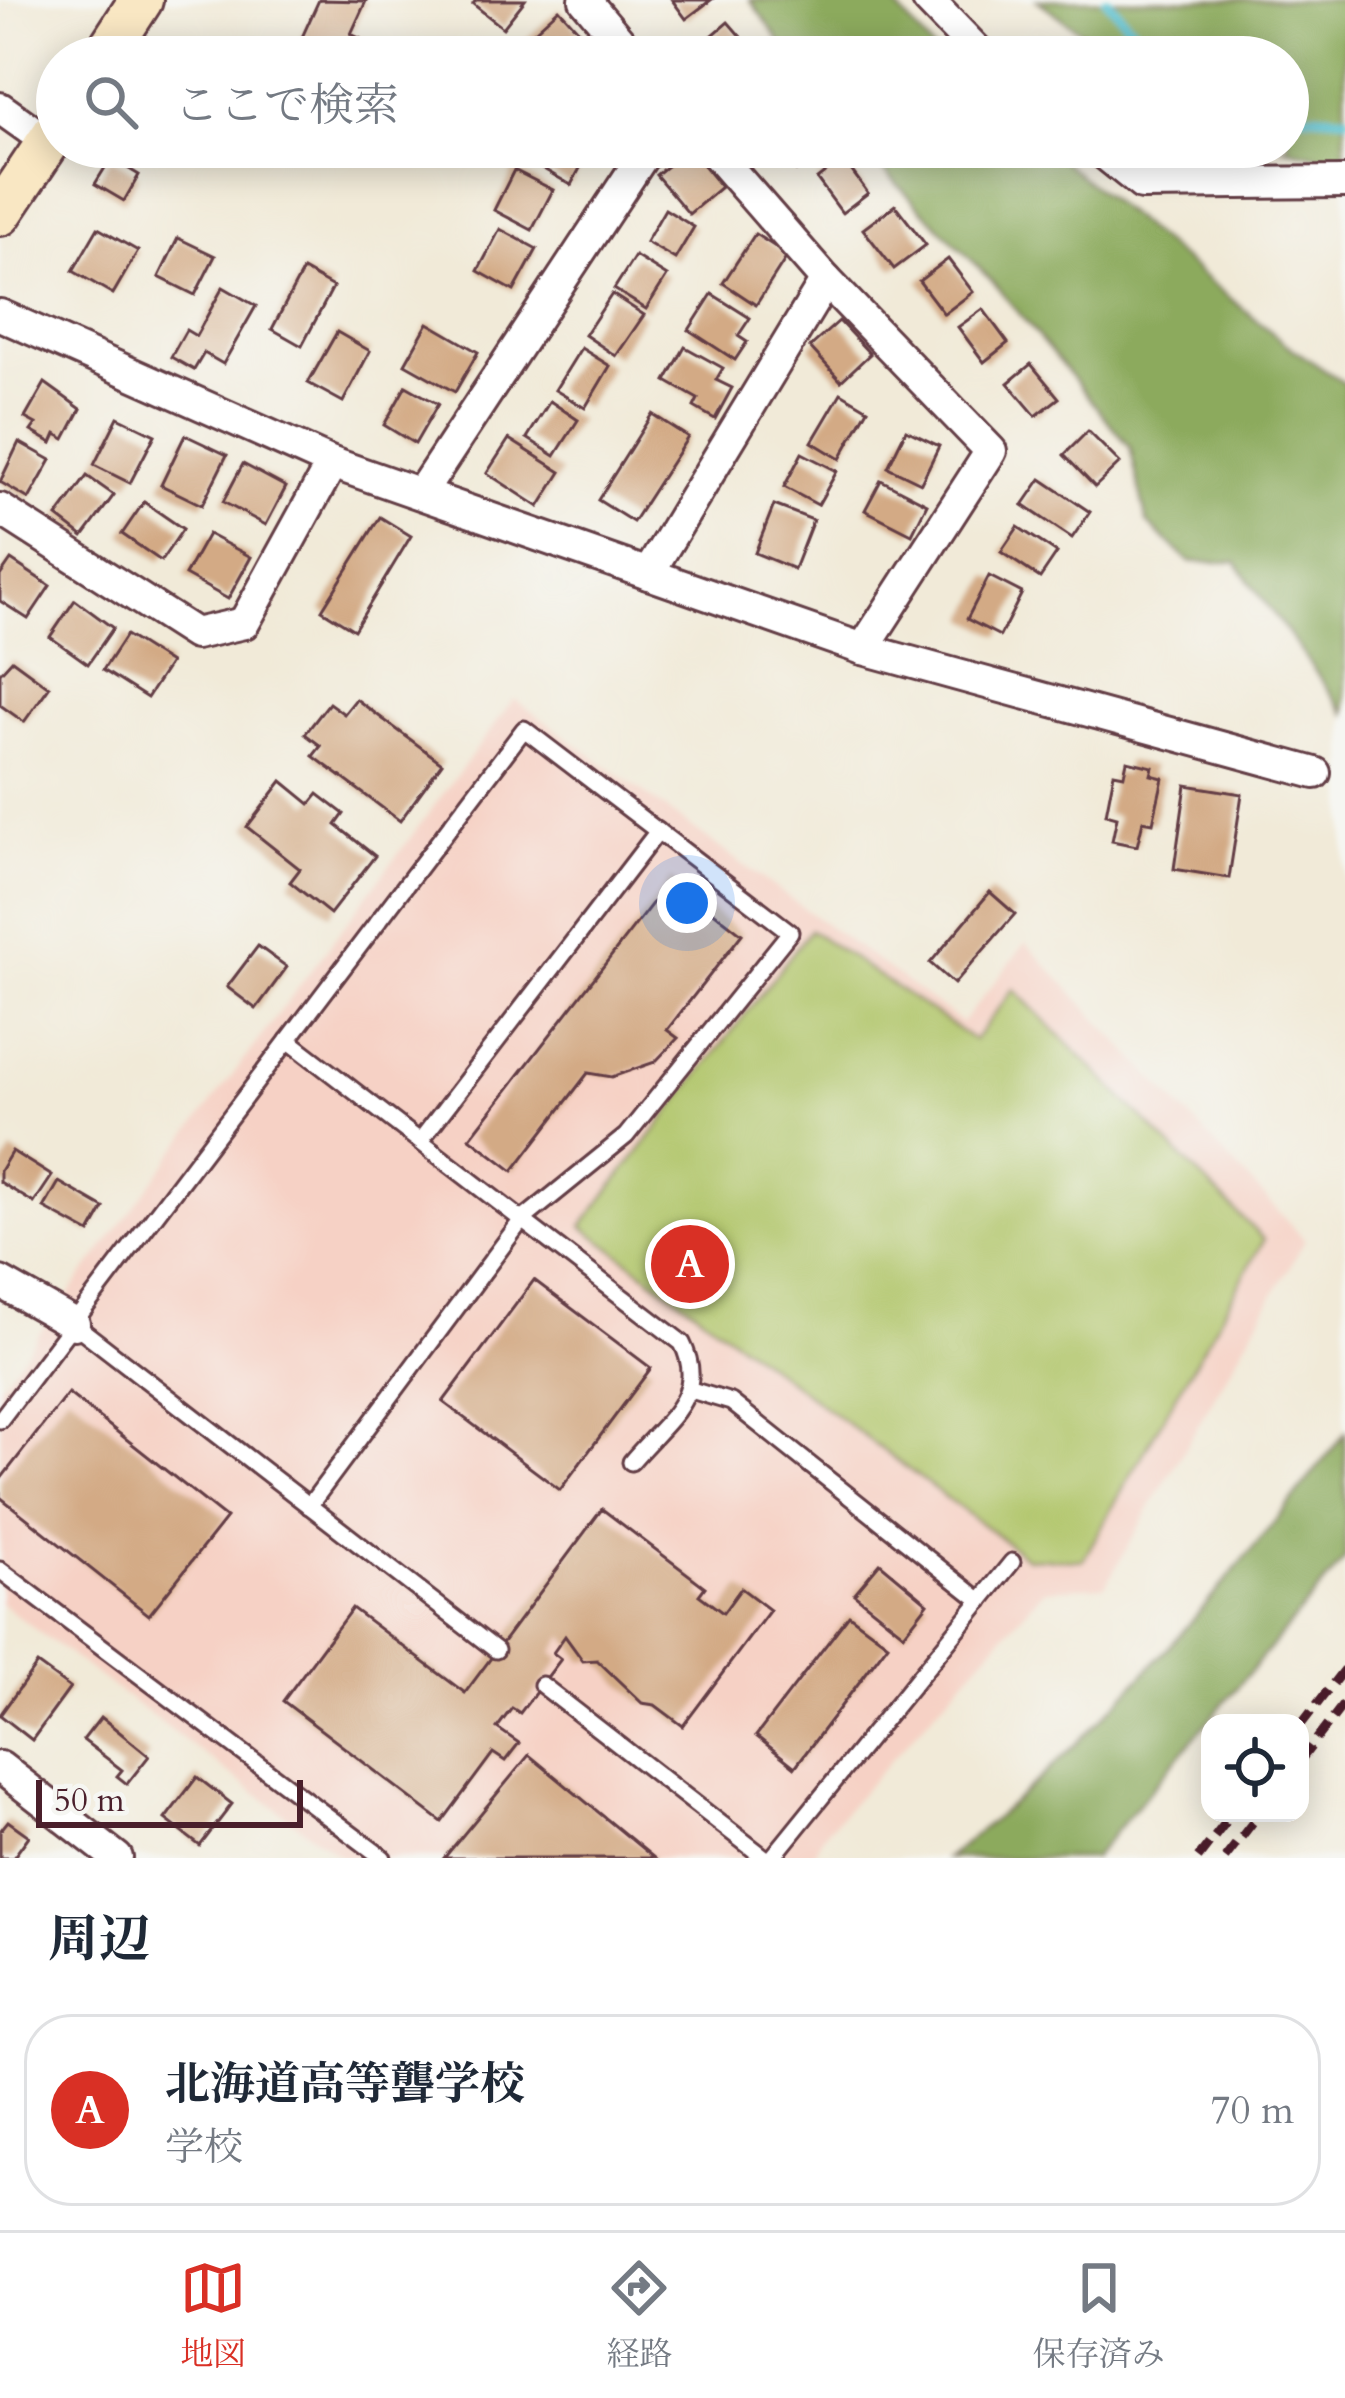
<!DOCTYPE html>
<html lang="ja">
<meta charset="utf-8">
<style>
body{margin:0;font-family:Cardo,"Noto Serif JP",serif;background:#f6f6f7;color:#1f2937}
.controls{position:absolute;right:36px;bottom:36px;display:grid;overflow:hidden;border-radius:24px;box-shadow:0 6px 30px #0003}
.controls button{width:108px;height:108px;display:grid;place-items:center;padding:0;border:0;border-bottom:3px solid #e0e1e3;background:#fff;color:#1f2937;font:60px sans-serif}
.scale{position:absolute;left:36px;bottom:30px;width:267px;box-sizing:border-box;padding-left:12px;border:6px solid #4a1f2b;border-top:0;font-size:33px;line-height:42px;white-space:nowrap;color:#4a1f2b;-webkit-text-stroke:9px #f6f6f2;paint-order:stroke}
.you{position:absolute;left:687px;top:903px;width:42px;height:42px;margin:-30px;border:9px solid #fff;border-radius:50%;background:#1a73e8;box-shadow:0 0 0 18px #1a73e833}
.badge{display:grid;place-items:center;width:78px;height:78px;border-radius:50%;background:#d93025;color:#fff;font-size:39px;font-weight:700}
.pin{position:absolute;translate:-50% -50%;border:6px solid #fff;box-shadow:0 3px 12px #0006}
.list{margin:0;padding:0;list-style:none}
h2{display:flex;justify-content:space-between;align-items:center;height:156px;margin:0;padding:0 48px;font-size:51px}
h2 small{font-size:39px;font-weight:400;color:#747a83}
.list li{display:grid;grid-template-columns:78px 1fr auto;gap:36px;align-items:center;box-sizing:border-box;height:192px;margin:0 24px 24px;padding:0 24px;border:3px solid #e0e1e3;border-radius:48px}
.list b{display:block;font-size:45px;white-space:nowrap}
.list p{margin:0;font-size:39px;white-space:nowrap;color:#747a83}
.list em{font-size:39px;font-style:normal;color:#747a83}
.icon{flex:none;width:66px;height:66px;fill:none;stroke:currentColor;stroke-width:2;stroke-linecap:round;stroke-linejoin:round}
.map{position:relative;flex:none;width:1345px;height:1858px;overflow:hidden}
.search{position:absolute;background:#fff;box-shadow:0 6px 30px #0003;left:36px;right:36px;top:36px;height:132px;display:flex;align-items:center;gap:30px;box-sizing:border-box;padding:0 42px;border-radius:66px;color:#747a83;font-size:45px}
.sheet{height:372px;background:#fff}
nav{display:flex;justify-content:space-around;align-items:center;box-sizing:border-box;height:168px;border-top:3px solid #e0e1e3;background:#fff;font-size:33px;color:#747a83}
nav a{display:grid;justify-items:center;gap:6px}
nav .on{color:#d93025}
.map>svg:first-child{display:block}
</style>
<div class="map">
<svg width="1345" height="1858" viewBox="0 0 1345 1858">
<rect width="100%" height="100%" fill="#f6f6f2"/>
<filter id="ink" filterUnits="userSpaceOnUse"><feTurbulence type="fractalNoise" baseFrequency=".00833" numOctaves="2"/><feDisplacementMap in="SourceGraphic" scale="24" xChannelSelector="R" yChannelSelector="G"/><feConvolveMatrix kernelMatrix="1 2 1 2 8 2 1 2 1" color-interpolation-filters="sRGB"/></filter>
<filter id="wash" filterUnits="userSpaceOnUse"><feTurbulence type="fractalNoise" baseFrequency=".004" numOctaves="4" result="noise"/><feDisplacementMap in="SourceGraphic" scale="48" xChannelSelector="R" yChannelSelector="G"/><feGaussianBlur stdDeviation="2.7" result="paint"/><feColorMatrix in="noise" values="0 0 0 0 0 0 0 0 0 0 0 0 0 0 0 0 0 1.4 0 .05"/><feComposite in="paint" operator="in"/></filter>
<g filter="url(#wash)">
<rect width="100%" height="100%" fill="#f1ead8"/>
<polygon fill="#f6d1c5" points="514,699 962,1023 1026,943 1305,1240 1105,1586 1045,1589 823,1835 812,1858 343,1858 0,1603 0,1386"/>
<polygon fill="#b0c569" stroke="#7d724a" stroke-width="3" points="810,930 974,1040 1014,989 1264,1240 1083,1560 1027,1558 582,1226"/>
<g fill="#8caa5d" stroke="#6b6444" stroke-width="3">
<polygon points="750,0 891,0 939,57 791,57"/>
<polygon points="1037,0 1345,0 1345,161 1281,147 1288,147 1288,57 1117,57"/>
<polygon points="861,147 1045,147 1286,344 1345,384 1345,713 1236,562 1190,562 1147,523 1130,447 992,281"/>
<path d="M1345,1433V1559L1093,1858H946C1101,1738 1225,1587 1345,1433Z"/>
</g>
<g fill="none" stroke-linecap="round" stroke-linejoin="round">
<g stroke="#54bfcf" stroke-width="10">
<polyline points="1107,0 1157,57"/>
<polyline points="1288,113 1345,117"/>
</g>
</g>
<g id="blocks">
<g fill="#d3aa85">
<polygon points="319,0 366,1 351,34 391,53 390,57 293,57"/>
<polygon points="476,0 525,0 503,28 473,4"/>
<polygon points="672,0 711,0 686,19"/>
<polygon points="559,9 580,32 551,57 526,57 517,47"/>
<polygon points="728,22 754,52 747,57 709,57 700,46"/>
<polygon points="536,147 572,147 587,155 571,185 528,160"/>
<polygon points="777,147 826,147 796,171"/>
<polygon points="689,148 721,187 689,214 656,175"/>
<polygon points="111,158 139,175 124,201 95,184"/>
<polygon points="843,159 868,193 842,213 817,179"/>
<polygon points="514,170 553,190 532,230 494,210"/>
<polygon points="895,205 926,245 894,269 863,229"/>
<polygon points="665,209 694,227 675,259 646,242"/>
<polygon points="98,228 138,251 113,294 73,271"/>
<polygon points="500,229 537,249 514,291 478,271"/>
<polygon points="755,234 788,255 756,305 723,283"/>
<polygon points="178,238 215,256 195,295 159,277"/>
<polygon points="635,256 667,276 646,309 614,289"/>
<polygon points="948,259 973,292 944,314 919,281"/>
<polygon points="303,270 333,287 302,346 272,329"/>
<polygon points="223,287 256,306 223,364 204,353 194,370 171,357 186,330 196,336"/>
<polygon points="612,294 644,315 616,356 585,335"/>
<polygon points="712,294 750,318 738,336 747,342 735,360 689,330"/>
<polygon points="983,309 1008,343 984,362 958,327"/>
<polygon points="839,321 870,354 841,381 810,347"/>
<polygon points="428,323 478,352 455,392 405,364"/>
<polygon points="337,332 370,351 343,402 308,383"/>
<polygon points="685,347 723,368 716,380 732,388 715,419 694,407 698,399 666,381"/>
<polygon points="581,348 610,366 585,408 555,390"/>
<polygon points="1031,364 1059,398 1036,416 1008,383"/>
<polygon points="45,383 81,409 65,439 56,434 52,443 31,431 36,424 25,418"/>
<polygon points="406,386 438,404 415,444 384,425"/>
<polygon points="841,393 868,409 840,459 812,442"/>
<polygon points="550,401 578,420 555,456 527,438"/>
<polygon points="652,414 688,437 633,522 598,500"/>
<polygon points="118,417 155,435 130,483 94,465"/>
<polygon points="906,430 939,446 921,483 888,467"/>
<polygon points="1088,431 1120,463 1095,487 1064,455"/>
<polygon points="185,435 227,455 202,505 161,485"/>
<polygon points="509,439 561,472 539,507 487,473"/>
<polygon points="19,442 51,460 29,499 0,482"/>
<polygon points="802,453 837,471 818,505 784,487"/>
<polygon points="243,464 286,487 266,525 223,502"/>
<polygon points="87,476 114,495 83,537 57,517"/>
<polygon points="1041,479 1090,512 1072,538 1023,505"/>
<polygon points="881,480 927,504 912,534 865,510"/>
<polygon points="144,502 183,529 161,561 122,534"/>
<polygon points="774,505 813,520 794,569 755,553"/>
<polygon points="380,517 411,536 354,630 322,610"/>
<polygon points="1018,527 1057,553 1040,578 1001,552"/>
<polygon points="208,534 251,557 228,599 185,575"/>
<polygon points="11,560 50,586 28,619 0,601 0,576"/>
<polygon points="989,576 1022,593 1000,636 967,619"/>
<polygon points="75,600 113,628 88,664 50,637"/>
<polygon points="126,635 170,663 147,698 103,670"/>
<polygon points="12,660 49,687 24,722 0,705 0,673"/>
<polygon points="356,699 442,763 400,821 313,756 321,746 305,734 329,703 344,714"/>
<polygon points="1127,761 1153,767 1151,775 1163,778 1153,823 1143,821 1137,846 1112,841 1117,817 1106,814 1114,773 1124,775"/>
<polygon points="282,781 310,804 318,794 344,814 336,825 375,856 330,914 290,882 300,869 247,827"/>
<polygon points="1186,785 1242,794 1229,878 1174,869"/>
<polygon points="671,879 742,934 667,1030 678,1038 655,1062 612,1077 588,1073 513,1171 470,1138"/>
<polygon points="990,892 1015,914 954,984 930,963"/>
<polygon points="258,946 287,967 256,1009 227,987"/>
<polygon points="12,1151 52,1176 34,1203 0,1182 0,1171"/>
<polygon points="59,1182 104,1208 90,1233 44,1208"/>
<polygon points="534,1280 651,1368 560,1490 443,1402"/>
<polygon points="68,1393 226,1518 149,1615 0,1497 0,1480"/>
<polygon points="602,1509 705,1587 699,1595 723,1613 741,1588 770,1610 683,1726 655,1705 642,1703 597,1660 583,1661 565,1636 553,1653 561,1659 520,1713 512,1708 497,1728 519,1743 505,1761 493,1753 442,1822 283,1701 352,1608 465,1693"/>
<polygon points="880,1563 928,1603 904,1634 854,1594"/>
<polygon points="849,1615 888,1644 795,1767 756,1736"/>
<polygon points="37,1664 70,1688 32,1740 0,1715"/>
<polygon points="101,1717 149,1756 127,1784 117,1776 122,1770 83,1740"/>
<polygon points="529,1755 654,1858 444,1858"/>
<polygon points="197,1777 232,1804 200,1846 165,1819"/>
<polygon points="8,1821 29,1836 13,1858 0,1858 0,1831"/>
</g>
</g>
</g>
<g filter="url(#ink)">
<use href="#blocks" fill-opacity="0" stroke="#633d45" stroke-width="3"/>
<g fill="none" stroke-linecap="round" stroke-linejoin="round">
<g stroke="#633d45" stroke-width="21">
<g id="lane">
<path d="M288,1040L682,1343C709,1396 664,1422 631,1462"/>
<polyline points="420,1141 658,831"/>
<polyline points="74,1324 496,1650"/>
<polyline points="691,1390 731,1402 981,1601"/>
<polyline points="0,1420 524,729 790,932 626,1136 521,1221 309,1506"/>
<polyline points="0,1570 383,1858"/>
<polyline points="542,1685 765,1858"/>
<polyline points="772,1858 1012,1562"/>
</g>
</g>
<g stroke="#633d45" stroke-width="36">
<g id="street">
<polyline points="585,0 633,57"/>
<polyline points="928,0 983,57"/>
<polyline points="0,108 48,142"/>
<polyline points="1096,147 1142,184 1345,182"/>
<polyline points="0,315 332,463 863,649 991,451 826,280 710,147"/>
<polyline points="421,493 649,147"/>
<polyline points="0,509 195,634 244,623 332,463"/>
<polyline points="648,574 826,280"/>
<polyline points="863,649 1315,773"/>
<polyline points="0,1282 74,1324"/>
<polyline points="0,1767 117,1858"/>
</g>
</g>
<g stroke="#633d45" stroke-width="48">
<g id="secondary">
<polyline points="104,57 141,0"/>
<polyline points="0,214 57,129"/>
</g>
</g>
<use href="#lane" stroke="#fff" stroke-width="15"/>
<use href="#street" stroke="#fff" stroke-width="30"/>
<use href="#secondary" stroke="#f9e7c3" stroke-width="42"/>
<g stroke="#4a1f2b" stroke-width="9" stroke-dasharray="18 9" stroke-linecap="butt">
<polyline points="1300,1726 1345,1668"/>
<polyline points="1300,1761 1345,1702"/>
<polyline points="1198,1858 1233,1813"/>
<polyline points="1225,1858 1260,1813"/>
</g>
</g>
</g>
</svg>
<div class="controls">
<button><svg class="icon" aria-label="locate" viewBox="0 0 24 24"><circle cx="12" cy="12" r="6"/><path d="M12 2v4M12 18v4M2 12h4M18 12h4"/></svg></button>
</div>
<div class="scale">50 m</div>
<div class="you"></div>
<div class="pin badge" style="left:690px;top:1264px">A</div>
<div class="search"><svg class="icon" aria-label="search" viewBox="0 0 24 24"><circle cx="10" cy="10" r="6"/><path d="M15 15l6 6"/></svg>ここで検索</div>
</div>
<section class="sheet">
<h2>周辺<small></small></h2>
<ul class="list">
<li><span class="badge">A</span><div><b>北海道高等聾学校</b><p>学校</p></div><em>70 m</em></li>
</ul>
</section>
<nav>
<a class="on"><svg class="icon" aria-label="map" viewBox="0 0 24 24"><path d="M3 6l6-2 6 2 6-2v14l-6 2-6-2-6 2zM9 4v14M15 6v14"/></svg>地図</a>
<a><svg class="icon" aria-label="directions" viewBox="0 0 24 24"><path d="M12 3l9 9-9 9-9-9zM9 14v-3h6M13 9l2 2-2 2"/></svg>経路</a>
<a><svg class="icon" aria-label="saved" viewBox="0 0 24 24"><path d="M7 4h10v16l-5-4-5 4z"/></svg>保存済み</a>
</nav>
